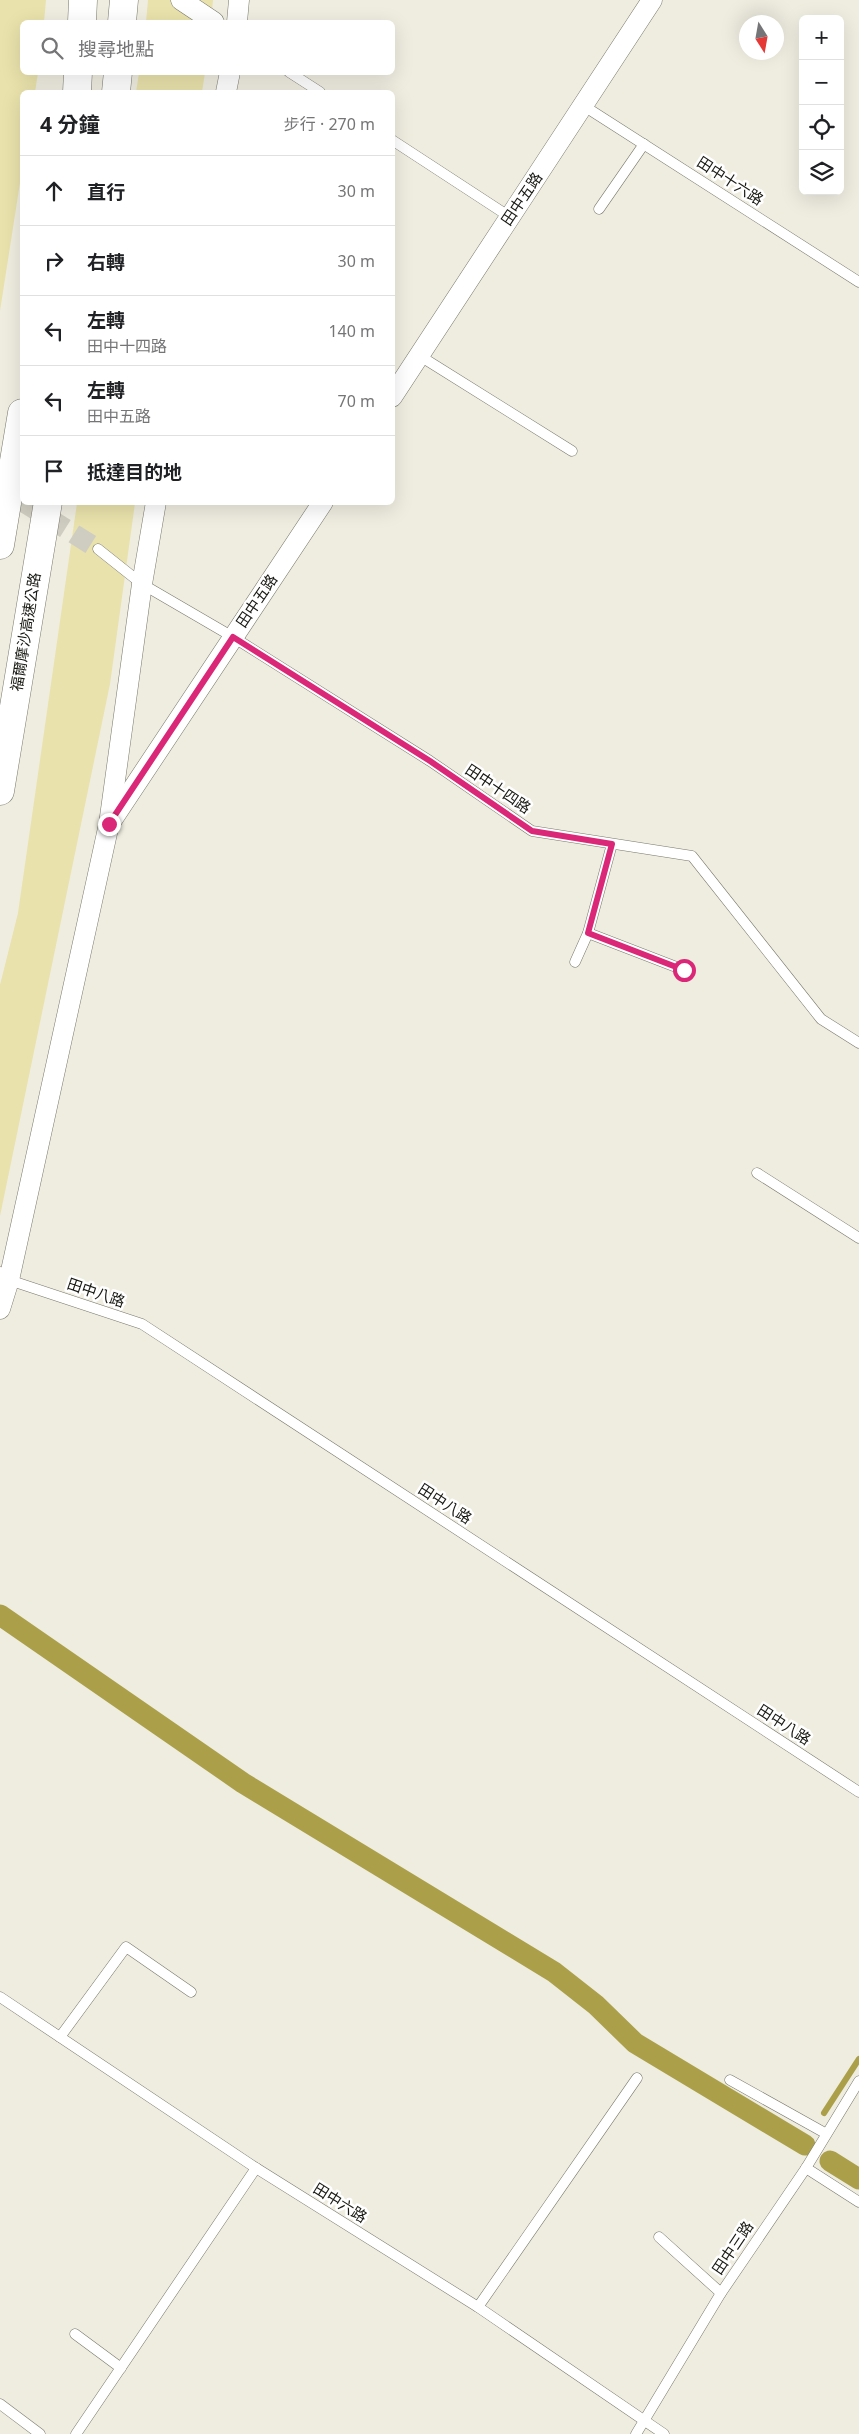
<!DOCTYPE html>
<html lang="zh-TW">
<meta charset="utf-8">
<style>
body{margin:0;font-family:"Noto Sans","Noto Sans TC",sans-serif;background:#f2f2f2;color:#202124}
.controls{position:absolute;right:15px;top:15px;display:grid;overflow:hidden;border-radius:8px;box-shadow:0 5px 20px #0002}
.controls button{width:45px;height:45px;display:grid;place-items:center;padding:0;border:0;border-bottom:1px solid #e0e0e0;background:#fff;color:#202124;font:25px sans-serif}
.compass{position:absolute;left:739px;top:15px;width:45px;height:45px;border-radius:50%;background:#fff;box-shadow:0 5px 20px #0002;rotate:169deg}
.stop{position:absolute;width:15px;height:15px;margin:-11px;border:4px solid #db2777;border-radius:50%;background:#fff}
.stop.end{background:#db2777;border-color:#fff;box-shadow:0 1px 5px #0008}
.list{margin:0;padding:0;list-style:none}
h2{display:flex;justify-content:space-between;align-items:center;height:65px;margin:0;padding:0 20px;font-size:21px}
h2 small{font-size:16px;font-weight:400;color:#757577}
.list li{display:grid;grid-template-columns:32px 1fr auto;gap:15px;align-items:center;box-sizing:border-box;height:70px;padding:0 20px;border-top:1px solid #e0e0e0}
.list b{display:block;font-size:19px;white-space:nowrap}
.list p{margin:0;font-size:16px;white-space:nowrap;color:#757577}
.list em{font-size:16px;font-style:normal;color:#757577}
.icon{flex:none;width:28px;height:28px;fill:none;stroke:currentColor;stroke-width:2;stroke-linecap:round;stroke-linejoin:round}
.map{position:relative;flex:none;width:859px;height:2434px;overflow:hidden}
.search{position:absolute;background:#fff;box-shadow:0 5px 20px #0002;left:20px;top:20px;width:375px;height:55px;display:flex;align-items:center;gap:12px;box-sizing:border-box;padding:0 18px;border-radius:8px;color:#757577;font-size:19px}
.panel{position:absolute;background:#fff;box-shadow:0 5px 20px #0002;left:20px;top:90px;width:375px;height:415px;border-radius:8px}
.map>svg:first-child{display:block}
</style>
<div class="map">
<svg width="859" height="2434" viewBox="0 0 859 2434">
<rect width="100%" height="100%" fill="#efede0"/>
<g fill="#e9e2ac">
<polygon points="0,0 46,0 44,22 22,22 22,72 38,73 35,92 22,92 22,170 0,311"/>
<polygon points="148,0 213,0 211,22 146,22"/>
<polygon points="139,73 139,72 205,73 202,92 136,92"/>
<polygon points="77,503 135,503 110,684 0,1216 0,985 18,913"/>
</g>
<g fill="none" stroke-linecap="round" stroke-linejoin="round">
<g stroke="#aba049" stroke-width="6">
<polyline points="824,2113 859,2059"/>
<polyline points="804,2143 805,2141"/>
</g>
<g stroke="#aba049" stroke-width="21">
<polyline points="0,1615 243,1783 554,1972 596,2005 635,2043 805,2145"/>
<polyline points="830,2161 859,2179"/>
</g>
<polyline stroke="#cfcdc1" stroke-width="20" stroke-dasharray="20 10" stroke-linecap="butt" points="23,502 98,549"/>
<g stroke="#79786c" stroke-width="11">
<g id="service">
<polyline points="289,72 320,92"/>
<polyline points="584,106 859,282"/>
<polyline points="392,140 510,217"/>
<polyline points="599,209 644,144"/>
<polyline points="420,356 572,451"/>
<polyline points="98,549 142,584 233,637 430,761 532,831 692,856 821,1019 859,1043"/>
<polyline points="588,933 684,970"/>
<polyline points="575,962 588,933 612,844"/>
<polyline points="757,1173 859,1238"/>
<polyline points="0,1272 9,1280 142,1324 859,1792"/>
<polyline points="0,1997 256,2168 478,2307 664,2434"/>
<polyline points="60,2037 126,1947 191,1992"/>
<polyline points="730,2080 825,2133"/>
<polyline points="806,2168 859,2202"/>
<polyline points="659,2237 721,2293"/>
<polyline points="478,2307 637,2078"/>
<polyline points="75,2334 121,2368"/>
<polyline points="0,2404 40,2434"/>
<polyline points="76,2434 256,2168"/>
<polyline points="636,2434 721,2293 806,2168 859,2081"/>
</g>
</g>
<g stroke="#79786c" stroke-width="21">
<g id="minor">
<polyline points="181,0 214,22"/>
<polyline points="237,22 239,0"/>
<polyline points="226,92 230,72"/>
<polyline points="392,397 652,0"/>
<polyline points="112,820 323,502"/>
<polyline points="0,1309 9,1280 109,824 142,584 156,502"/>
</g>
</g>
<g stroke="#79786c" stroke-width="29">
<g id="motorway">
<polyline points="82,22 83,0"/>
<polyline points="122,22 124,0"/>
<polyline points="77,92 78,72"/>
<polyline points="116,92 118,72"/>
<polyline points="0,545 22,413"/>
<polyline points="0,791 48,502"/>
</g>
</g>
<use href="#service" stroke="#fff" stroke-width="10"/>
<use href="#minor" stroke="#fff" stroke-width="20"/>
<use href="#motorway" stroke="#fff" stroke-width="28"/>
</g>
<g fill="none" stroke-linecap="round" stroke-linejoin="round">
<polyline stroke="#db2777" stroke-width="6" points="109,824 233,637 430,761 532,831 612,844 588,933 684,970"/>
</g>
<g text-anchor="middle" stroke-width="5" stroke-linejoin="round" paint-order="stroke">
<g font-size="15" fill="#181813" stroke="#fff">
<text transform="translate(730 181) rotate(33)" y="5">田中十六路</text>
<text transform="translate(522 199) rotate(-56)" y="5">田中五路</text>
<text transform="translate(257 601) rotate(-56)" y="5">田中五路</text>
<text transform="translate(26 632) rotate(-81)" y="5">福爾摩沙高速公路</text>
<text transform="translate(498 789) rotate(34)" y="5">田中十四路</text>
<text transform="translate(96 1293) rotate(19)" y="5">田中八路</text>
<text transform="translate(445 1504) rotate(33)" y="5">田中八路</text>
<text transform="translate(784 1725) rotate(33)" y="5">田中八路</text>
<text transform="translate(340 2203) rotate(32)" y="5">田中六路</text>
<text transform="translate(733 2248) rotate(-56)" y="5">田中三路</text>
</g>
</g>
</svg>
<div class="controls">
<button>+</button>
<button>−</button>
<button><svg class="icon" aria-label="locate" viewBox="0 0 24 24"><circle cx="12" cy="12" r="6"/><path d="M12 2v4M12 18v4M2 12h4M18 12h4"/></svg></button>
<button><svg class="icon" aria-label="layers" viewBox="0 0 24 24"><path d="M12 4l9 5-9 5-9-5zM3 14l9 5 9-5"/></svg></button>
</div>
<svg class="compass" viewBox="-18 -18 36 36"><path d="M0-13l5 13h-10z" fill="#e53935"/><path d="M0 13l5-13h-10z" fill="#757577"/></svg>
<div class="stop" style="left:684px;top:970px"></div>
<div class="stop end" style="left:109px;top:824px"></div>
<div class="search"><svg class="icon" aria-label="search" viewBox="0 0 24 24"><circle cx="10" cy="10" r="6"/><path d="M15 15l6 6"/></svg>搜尋地點</div>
<section class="panel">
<h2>4 分鐘<small>步行 · 270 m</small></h2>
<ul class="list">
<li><svg class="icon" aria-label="ahead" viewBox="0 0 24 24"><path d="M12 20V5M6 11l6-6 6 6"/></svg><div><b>直行</b></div><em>30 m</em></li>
<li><svg class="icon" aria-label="right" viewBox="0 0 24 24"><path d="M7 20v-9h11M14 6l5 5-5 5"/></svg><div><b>右轉</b></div><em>30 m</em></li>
<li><svg class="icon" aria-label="left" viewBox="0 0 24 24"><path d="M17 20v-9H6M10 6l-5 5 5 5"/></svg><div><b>左轉</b><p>田中十四路</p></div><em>140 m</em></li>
<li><svg class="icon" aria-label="left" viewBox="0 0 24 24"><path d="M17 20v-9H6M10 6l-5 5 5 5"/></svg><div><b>左轉</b><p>田中五路</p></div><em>70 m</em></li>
<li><svg class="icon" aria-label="arrive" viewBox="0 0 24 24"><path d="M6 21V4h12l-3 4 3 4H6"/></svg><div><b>抵達目的地</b></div></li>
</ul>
</section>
</div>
